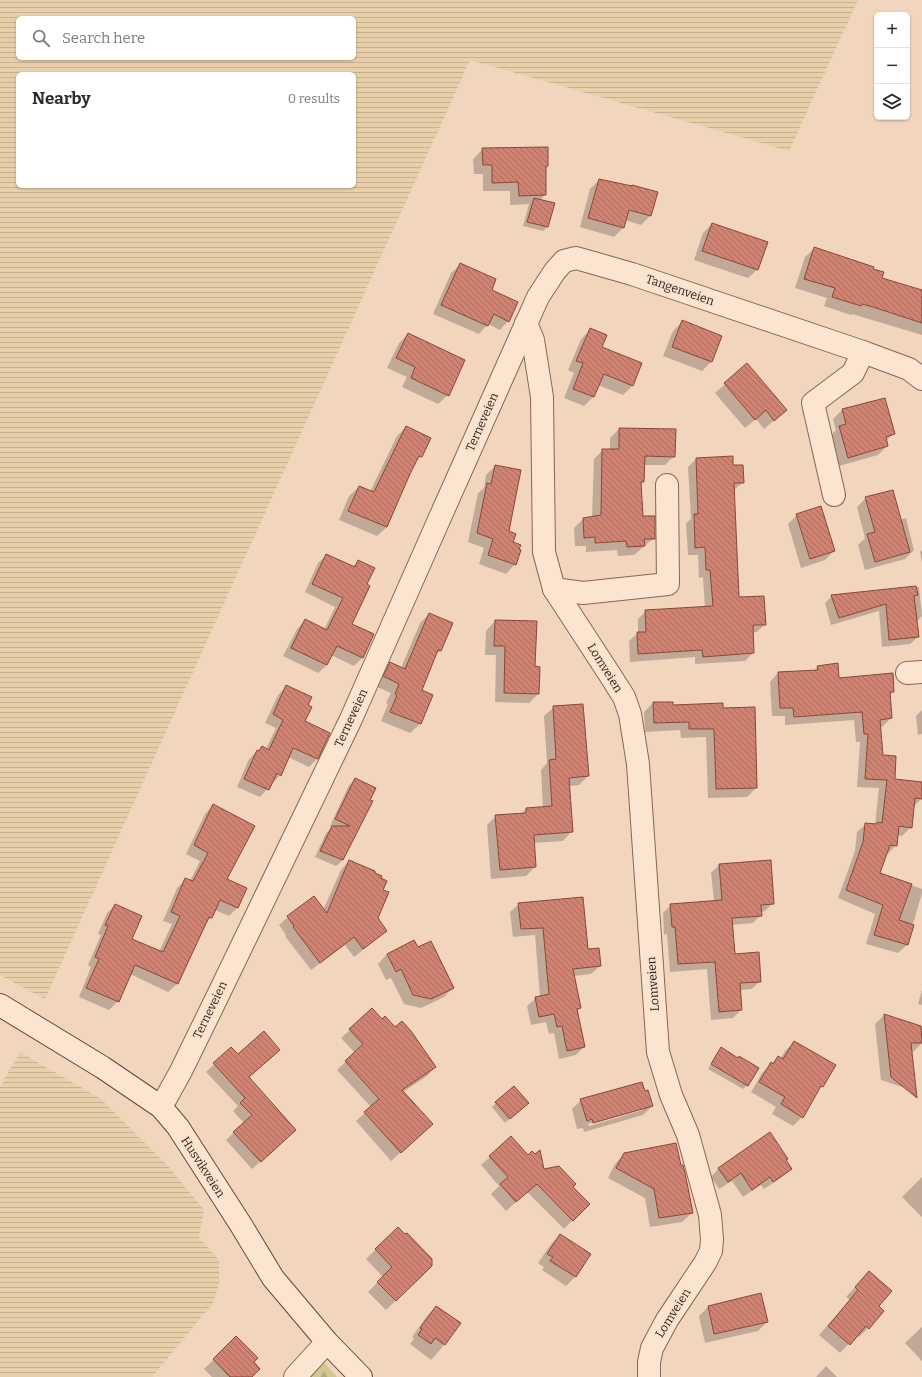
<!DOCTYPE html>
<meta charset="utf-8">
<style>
body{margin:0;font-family:Bitter,serif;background:#f7f7f7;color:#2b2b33}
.controls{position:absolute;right:12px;top:12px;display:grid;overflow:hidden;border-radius:6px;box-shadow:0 1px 3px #0004}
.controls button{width:36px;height:36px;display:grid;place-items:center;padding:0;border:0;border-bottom:1px solid #e1e1e2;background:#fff;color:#2b2b33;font:20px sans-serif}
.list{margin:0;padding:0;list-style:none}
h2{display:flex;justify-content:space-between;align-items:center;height:52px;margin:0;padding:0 16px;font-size:17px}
h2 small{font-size:13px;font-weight:400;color:#7c7c81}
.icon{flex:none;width:22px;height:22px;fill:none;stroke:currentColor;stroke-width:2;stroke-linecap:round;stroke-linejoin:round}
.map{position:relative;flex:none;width:922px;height:1377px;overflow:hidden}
.search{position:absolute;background:#fff;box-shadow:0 1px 3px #0004;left:16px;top:16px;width:340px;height:44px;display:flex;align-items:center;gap:10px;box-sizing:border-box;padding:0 14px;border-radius:6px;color:#7c7c81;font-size:15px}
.panel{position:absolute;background:#fff;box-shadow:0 1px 3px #0004;left:16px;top:72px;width:340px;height:116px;border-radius:6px}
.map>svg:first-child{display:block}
</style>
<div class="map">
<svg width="922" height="1377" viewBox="0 0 922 1377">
<defs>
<pattern id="farmland-rules" width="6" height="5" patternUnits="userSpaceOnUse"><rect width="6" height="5" fill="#e7cfaa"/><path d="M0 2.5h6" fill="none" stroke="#c7b192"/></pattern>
<pattern id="forest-firs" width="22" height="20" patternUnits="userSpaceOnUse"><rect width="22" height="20" fill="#cfc890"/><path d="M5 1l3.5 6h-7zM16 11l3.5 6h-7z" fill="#b2ac7c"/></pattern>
<pattern id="building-back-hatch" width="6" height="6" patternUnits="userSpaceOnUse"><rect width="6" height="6" fill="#d28270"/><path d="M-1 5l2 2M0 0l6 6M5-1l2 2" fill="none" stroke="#ab6a5b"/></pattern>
</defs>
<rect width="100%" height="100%" fill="#f1d5bd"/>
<g fill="url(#farmland-rules)" fill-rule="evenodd">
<path d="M0,0H858L789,151L470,60L45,999L0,975ZM18,18H354V58H18ZM18,74H354V186H18Z"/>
<polygon points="20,1052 101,1099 168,1166 204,1210 199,1238 219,1260 219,1284 213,1303 152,1377 0,1377 0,1087"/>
</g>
<polygon fill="url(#forest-firs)" points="320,1358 337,1377 304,1377"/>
<g fill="#0003" fill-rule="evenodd">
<polygon points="483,149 547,166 545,168 545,195 540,200 548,227 543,231 523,226 529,204 510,205 510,191 483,191 483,174 474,174 473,159"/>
<polygon points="599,180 650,216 641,225 625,220 623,228 614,237 580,227 590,189"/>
<polygon points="712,224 758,269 748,278 694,260 703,233"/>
<polygon points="815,248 872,270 881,278 922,292 922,335 852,314 851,315 824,306 827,298 795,288 805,257"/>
<polygon points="460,265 490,290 508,321 500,330 488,324 479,334 433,314 451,273"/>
<polygon points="682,322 712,361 702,371 663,356 673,331"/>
<polygon points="590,330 601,348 641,364 632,386 623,395 598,385 593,397 584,406 564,398 574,373 568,370 581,339"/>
<polygon points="408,334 448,395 438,404 402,387 407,377 387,368 399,343"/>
<polygon points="747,365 786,410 764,429 756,419 745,428 715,393"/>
<polygon points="842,410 894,433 886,441 887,446 878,455 839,466 830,436 836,430 833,419"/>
<polygon points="406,427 421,456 415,462 409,474 387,527 377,536 339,520 349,496 359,487 370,492 397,436"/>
<polygon points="619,429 674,456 665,465 643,465 643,482 640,485 642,517 654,538 634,555 618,556 617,550 586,552 586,546 575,546 574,528 583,519 592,517 594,459 603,450 610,450 610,438"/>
<polygon points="696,459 732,466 742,483 733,491 738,599 765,624 757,632 752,632 753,653 745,661 695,664 695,657 630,662 629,641 638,633 638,619 646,611 705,608 703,577 699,578 698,555 688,555 686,523 691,519 688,467"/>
<polygon points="495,466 515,564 506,574 479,564 484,548 468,542 478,493 484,488 486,475"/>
<polygon points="866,498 900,520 906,518 914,550 905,559 865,570 858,545 865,538 857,507"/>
<polygon points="797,515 834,551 825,560 801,568 788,524"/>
<polygon points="922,550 922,562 920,552"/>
<polygon points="327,555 352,567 358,561 351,624 362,658 354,666 331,655 327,665 318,673 283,656 297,629 305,620 324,630 335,607 305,592 318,563"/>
<polygon points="919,587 922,616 916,622 918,637 910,644 882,647 879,611 831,625 825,603 832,596"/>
<polygon points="429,614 451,623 440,651 435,655 420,691 432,695 420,724 410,733 381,721 388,704 386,703 391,693 375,686 381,672 390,663 401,668 420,623"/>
<polygon points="495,621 534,667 539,668 538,694 529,703 495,702 496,655 485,655 486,631"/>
<polygon points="818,667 838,679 893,692 889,696 891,718 882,727 880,727 882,756 894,780 922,783 922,798 913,807 911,827 902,836 897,835 896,845 888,854 885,854 879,873 922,889 922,893 907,945 898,953 866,944 875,914 838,898 855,851 857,832 866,824 875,825 879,788 857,787 860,742 856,742 854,720 785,725 785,716 772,716 770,682 778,673 814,671"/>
<polygon points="286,687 304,722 329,733 317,759 309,767 288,757 280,775 260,797 237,787 249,759 262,747 266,749 276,728 265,723 278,695"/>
<polygon points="653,703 722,709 756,788 747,797 708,798 706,737 681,738 680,730 645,732 644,712"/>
<polygon points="554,707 588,776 579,785 569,786 572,831 563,841 533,843 535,867 526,876 491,879 487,825 496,816 521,814 526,809 543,808 541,770 547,763 544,716"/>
<polygon points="922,710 922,734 918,735 916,716"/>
<polygon points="356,779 369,800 372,802 343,860 336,866 315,857 326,833 332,827 330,826 349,785"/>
<polygon points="213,805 226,880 238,907 229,916 215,910 212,917 205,924 177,984 168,992 130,974 118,1001 109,1010 79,997 91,967 88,965 101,935 98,934 107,913 115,905 131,940 159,952 172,924 163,921 177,888 186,879 190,881 200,861 186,854 205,814"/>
<polygon points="349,861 382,890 377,918 386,930 377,939 354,957 345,945 311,970 285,936 286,935 279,925 288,917 323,910 341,870"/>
<polygon points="719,865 773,903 765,911 761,912 761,915 753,923 731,925 734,955 760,981 752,989 740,990 741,1010 733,1018 711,1020 707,969 670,972 667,934 664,935 663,913 671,905 714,901 711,873"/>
<polygon points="519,904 587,950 600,966 591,974 573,976 580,1008 577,1011 584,1047 576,1055 559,1059 554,1033 549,1034 546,1022 531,1025 527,1006 536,998 540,997 535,935 513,937 510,912"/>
<polygon points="417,949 453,988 444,997 421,1008 404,1004 391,978 386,980 378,964 387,954"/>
<polygon points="922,990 922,1005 918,1004"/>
<polygon points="884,1015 922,1043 913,1052 911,1052 905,1088 881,1080 875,1024"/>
<polygon points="382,1020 435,1067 427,1076 403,1092 423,1133 391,1161 356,1121 371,1107 337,1070 355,1053 341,1038 350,1030"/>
<polygon points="794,1042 822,1086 817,1091 802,1117 793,1126 772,1114 776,1107 751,1092 762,1073 778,1057 780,1059 785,1051"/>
<polygon points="231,1048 238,1055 279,1050 248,1077 287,1137 252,1169 226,1140 244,1123 233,1111 238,1106 206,1072"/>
<polygon points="721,1049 748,1085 743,1089 708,1069 717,1053"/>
<path d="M644,1093L652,1106L643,1115L584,1132L583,1128L577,1129L572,1109L581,1100ZM643,1108V1110L589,1126L588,1124Z"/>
<polygon points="496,1103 523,1107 505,1123 492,1107"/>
<polygon points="624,1154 692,1213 682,1222 650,1227 645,1198 608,1178 615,1164"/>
<polygon points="490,1157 528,1157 544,1170 572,1187 589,1204 564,1229 527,1192 506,1211 491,1194 499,1186 481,1165"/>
<polygon points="785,1160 790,1169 782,1177 764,1189 761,1185 743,1197 732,1181 719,1189 711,1177 719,1168"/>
<polygon points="922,1177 922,1217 902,1197"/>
<polygon points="398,1228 431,1266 386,1310 368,1292 383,1277 366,1259"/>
<polygon points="560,1235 590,1255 575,1277 566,1286 542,1270 544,1267 538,1263 551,1244"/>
<polygon points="869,1272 877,1306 868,1328 859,1337 857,1335 840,1353 819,1335 850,1300 846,1297"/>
<polygon points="760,1294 767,1322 758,1331 705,1343 699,1316 708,1307"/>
<polygon points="436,1307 459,1324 440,1350 431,1360 410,1344 414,1339 412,1337 427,1316"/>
<polygon points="922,1327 922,1361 905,1343"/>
<polygon points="236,1338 252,1362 250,1377 212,1377 204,1369"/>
<polygon points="826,1366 837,1377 816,1377"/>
</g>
<g fill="url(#building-back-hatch)" stroke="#8a4739">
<polygon points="548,147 548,166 546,166 546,195 519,196 518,182 492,183 492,165 483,165 482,148"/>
<polygon points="599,179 632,186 632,185 658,192 651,216 629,210 624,228 588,218"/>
<polygon points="534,198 555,203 548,227 527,222"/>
<polygon points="712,223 768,242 758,270 702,251"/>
<polygon points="814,247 874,267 873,269 884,272 882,278 922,290 922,323 873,307 862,304 861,306 832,297 835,288 804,279"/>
<polygon points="460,263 496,279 492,290 518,302 509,322 494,314 488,326 441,305"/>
<polygon points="682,320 722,336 712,362 672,347"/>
<polygon points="590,328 607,335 602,347 642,363 633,386 604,374 594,397 573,389 583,363 576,361"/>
<polygon points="408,333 465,360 449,396 411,378 415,367 396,358"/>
<polygon points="747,363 787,410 774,421 766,410 755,420 724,383"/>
<polygon points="885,398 895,434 886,437 888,446 848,458 839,426 846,424 842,409"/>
<polygon points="406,426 431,438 422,457 419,456 410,474 387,527 348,511 359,486 374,492"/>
<polygon points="619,428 676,429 675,457 645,456 644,482 641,482 643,516 655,516 655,539 644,539 645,546 627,547 626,541 595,543 595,537 584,538 583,518 601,515 602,449 619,449"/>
<polygon points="733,456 733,465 743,465 744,483 734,483 739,597 764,596 766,625 753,625 754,653 703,657 702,650 638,654 637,632 646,632 645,610 713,606 710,570 706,570 705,547 695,548 694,514 698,514 696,458"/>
<polygon points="495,465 521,470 509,531 516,534 513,542 521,545 519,549 521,550 516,565 488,555 493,539 477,533 487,483 491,484"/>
<polygon points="893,490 910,552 875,562 867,534 875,532 865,497"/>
<polygon points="821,506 835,551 810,559 796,514"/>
<polygon points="326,554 355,567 358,560 375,568 367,584 370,586 352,624 374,634 363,658 337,646 327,665 291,648 305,619 327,630 343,598 312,584"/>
<polygon points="916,586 918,595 914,596 919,637 889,640 886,604 839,618 831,595"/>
<polygon points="429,613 453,623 441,651 438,650 422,690 433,695 421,724 390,712 397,695 395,694 399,684 383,676 390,662 405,669"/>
<polygon points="495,620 537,621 535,666 540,667 539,694 504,693 505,646 494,646"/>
<polygon points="838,663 839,678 893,673 894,692 890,692 892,718 880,720 883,755 896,756 895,779 922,782 922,799 915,798 912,828 899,826 897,846 890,845 880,873 912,884 899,920 914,925 908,945 874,935 883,905 846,890 863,842 865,823 877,824 878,822 882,823 887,780 865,779 868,734 864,734 862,712 794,717 793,708 780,708 778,672 818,670 817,666"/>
<polygon points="286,685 312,697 308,705 312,707 305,721 330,733 318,759 293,748 281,776 277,773 269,790 244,779 257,750 259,751 262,746 269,750 283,720 273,714"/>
<polygon points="653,702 673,702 673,705 723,703 723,708 755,707 757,788 716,789 714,729 689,729 689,722 654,723"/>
<polygon points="583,704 589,776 569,778 573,832 534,835 536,867 500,870 495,815 526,813 526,808 552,806 549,760 556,759 553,706"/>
<polygon points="355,778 376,788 370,800 373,801 343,860 320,851 332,826 350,826 335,819"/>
<polygon points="213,804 255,826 227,879 247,888 238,908 220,900 212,918 209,917 178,984 135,965 119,1002 86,988 99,959 95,957 108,926 105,925 115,904 142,916 132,939 163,952 180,916 171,912 185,878 193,881 208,853 194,845"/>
<polygon points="349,860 375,871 375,873 382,876 381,878 387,881 383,890 389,892 378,918 387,931 363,949 354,937 320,963 293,927 294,926 287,916 314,896 327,913"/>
<polygon points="771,860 774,904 761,905 762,916 732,918 735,954 759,952 761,982 740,983 742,1010 719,1012 715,962 678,964 675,927 672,927 670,904 722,900 719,864"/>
<polygon points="583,897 588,949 599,948 601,966 573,969 581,1008 577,1009 585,1047 567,1051 562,1026 557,1027 554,1014 539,1017 535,997 549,994 543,928 521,929 518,903"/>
<polygon points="414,940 418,947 431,941 454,988 431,999 413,995 401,969 396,972 387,954"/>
<polygon points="372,1008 382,1019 385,1016 395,1027 402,1021 411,1031 436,1067 402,1090 433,1124 401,1153 364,1112 379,1099 345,1061 363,1044 349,1029"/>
<polygon points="884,1014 921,1026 922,1043 911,1043 917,1098 891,1077"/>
<polygon points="264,1031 280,1050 249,1077 296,1130 261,1162 233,1132 252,1115 240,1103 245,1098 213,1063 231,1047 238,1054"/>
<polygon points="794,1041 836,1065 823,1087 821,1086 803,1118 781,1104 785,1097 759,1082 771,1062 773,1064 778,1056 783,1059"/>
<polygon points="721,1047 738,1058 739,1056 759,1068 748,1086 711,1064"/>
<polygon points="642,1082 645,1091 648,1090 653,1106 593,1123 592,1119 587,1121 580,1099"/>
<polygon points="514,1086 529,1103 510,1119 495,1102"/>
<polygon points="770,1132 788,1159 786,1160 792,1169 773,1182 770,1177 752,1190 741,1173 728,1182 718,1168"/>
<polygon points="511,1136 528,1155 532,1151 535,1154 540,1150 544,1169 559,1166 576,1184 573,1187 590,1204 573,1221 537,1184 516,1202 500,1184 508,1177 489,1156"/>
<polygon points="676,1143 681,1165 683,1165 685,1173 693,1213 659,1218 654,1189 616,1168 624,1153"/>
<polygon points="398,1227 405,1234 407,1233 432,1259 432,1266 396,1301 377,1282 392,1267 375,1249"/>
<polygon points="560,1234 591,1254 576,1277 550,1261 553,1257 547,1254"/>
<polygon points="869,1271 892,1291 879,1306 884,1311 869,1329 866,1326 850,1345 828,1326 858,1290 855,1287"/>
<polygon points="761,1293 768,1322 714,1334 708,1306"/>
<polygon points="436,1306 461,1323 445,1345 435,1338 431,1344 418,1335 422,1329 420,1328"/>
<polygon points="236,1336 258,1358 254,1362 260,1369 252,1377 230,1377 213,1359"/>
</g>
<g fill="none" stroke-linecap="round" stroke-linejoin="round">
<g stroke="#8a6555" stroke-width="24">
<g id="street">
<polyline points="526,323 533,340 542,397 544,552 554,589 610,675 624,697 630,714 638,764 658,1052 671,1095 688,1135 710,1215 712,1239 711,1251 705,1263 667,1320 652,1348 649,1362 649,1377"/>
<polyline points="834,495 813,403 853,373 863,352"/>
<polyline points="554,589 583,593 668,584 667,485"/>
<polyline points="907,673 922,672"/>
<polyline points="161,1107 181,1071 222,987 351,719 438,522 538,297 555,271 564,261 576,258 632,274 863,352 909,369 922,379"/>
<polyline points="295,1377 327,1342"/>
</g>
</g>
<g stroke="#6b4638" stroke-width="24">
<polyline id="secondary" points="0,1005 102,1067 161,1107 178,1127 241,1225 273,1278 327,1342 361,1377"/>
</g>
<use href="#street" stroke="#fbe5d0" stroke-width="22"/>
<use href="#secondary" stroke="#fbe5d0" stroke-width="22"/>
</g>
<g text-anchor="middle" stroke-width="4" stroke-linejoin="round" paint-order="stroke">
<g font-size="12" fill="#38221b" stroke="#f8e2cd">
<text transform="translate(680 290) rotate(19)" y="4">Tangenveien</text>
<text transform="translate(482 422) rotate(-66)" y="4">Terneveien</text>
<text transform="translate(605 668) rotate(58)" y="4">Lomveien</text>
<text transform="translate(351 718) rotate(-65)" y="4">Terneveien</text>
<text transform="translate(653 984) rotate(-94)" y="4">Lomveien</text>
<text transform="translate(210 1010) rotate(-64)" y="4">Terneveien</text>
<text transform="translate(203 1167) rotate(57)" y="4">Husvikveien</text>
<text transform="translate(673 1313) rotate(-58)" y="4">Lomveien</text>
</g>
</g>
</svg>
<div class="controls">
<button>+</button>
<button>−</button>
<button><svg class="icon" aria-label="layers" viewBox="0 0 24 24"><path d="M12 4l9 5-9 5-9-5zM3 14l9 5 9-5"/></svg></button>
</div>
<div class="search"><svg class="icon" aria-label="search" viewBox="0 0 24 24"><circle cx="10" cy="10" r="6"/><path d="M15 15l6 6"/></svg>Search here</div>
<section class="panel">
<h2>Nearby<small>0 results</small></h2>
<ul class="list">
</ul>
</section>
</div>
